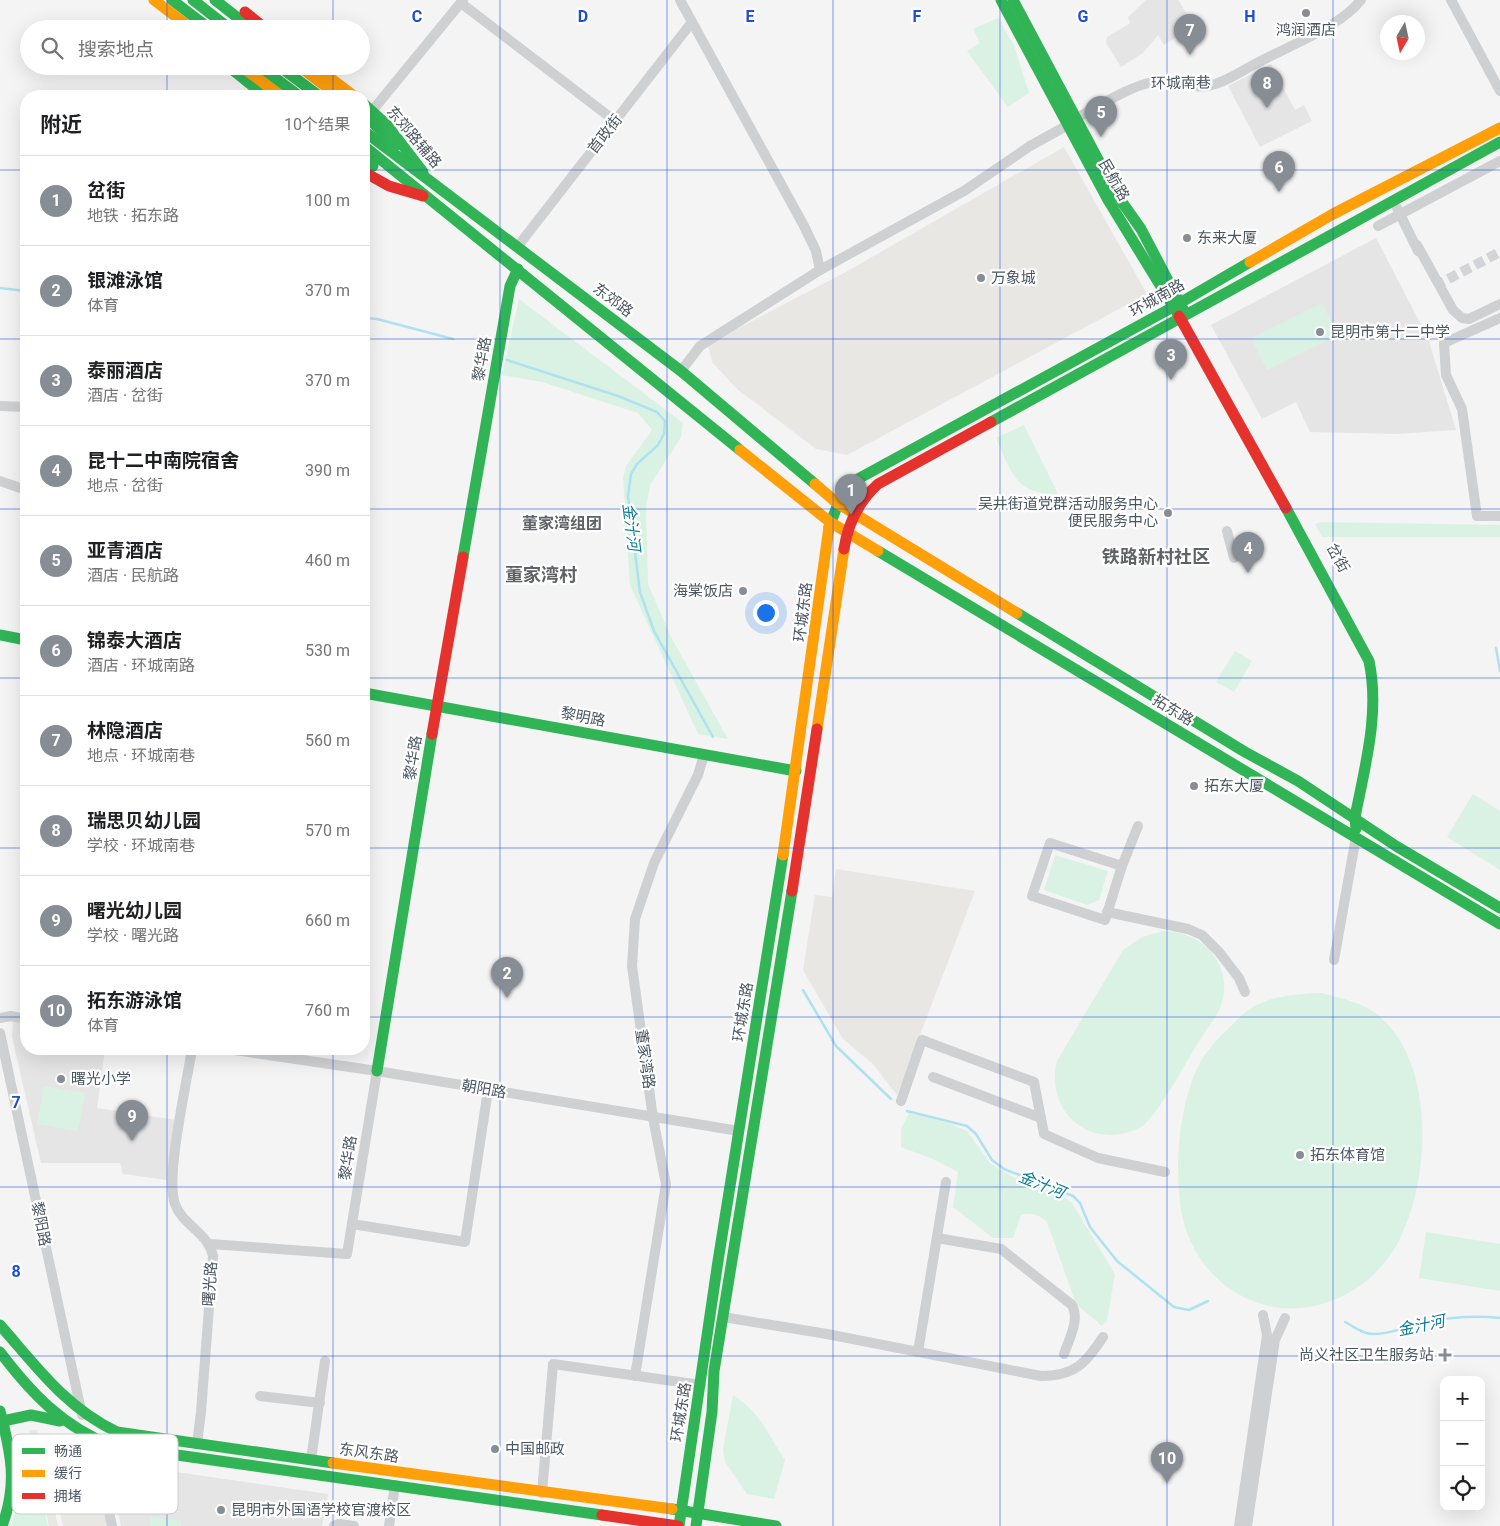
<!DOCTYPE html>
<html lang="zh">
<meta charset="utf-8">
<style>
body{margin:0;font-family:Roboto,"Noto Sans SC",sans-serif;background:#f2f2f2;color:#202124}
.controls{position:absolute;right:15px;bottom:15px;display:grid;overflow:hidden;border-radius:10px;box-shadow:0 5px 20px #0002}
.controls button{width:45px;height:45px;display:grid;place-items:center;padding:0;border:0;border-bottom:1px solid #e0e0e0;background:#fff;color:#202124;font:25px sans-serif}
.compass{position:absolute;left:1380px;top:15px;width:45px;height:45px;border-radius:50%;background:#fff;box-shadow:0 5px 20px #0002;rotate:189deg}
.you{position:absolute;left:765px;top:612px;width:18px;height:18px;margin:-12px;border:4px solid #fff;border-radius:50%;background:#1a73e8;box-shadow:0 0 0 8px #1a73e833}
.badge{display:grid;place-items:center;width:32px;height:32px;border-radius:50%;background:#868d94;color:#fff;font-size:16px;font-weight:700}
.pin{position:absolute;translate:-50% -41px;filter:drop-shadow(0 1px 2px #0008)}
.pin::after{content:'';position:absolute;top:26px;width:18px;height:15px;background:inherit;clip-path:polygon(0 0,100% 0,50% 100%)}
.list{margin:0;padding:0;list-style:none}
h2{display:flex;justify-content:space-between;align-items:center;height:65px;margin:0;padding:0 20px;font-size:21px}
h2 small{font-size:16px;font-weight:400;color:#757577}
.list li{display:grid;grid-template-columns:32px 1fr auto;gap:15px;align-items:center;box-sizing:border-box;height:90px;padding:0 20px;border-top:1px solid #e0e0e0}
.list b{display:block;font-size:19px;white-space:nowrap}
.list p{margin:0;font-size:16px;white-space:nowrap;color:#757577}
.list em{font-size:16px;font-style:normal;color:#757577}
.icon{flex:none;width:28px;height:28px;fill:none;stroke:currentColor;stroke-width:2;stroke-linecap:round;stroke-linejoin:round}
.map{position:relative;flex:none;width:1500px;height:1526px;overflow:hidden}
.search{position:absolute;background:#fff;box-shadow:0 5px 20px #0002;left:20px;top:20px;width:350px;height:55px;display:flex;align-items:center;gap:12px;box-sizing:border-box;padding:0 18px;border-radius:28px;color:#757577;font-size:19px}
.panel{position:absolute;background:#fff;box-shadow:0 5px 20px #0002;left:20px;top:90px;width:350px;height:965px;border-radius:20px}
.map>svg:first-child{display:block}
</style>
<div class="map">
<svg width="1500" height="1526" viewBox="0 0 1500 1526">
<rect width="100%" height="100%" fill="#f4f4f4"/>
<g fill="#e8e7e3">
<polygon points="1064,147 1147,294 847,455 816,449 737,389 712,362 708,344 844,273"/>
<polygon points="836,869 975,891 897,1095 872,1063 843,1039 803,970 815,895 832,897"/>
<polygon points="29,1430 37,1430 58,1526 49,1526"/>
<polygon points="82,1471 95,1471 107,1526 63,1526 56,1495"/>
</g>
<g fill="#e6e5e6">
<polygon points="1146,0 1178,0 1194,25 1164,45 1158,35 1143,53 1121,67 1106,43 1107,37 1130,23 1128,17"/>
<polygon points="1271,64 1295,110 1304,105 1312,121 1260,147 1228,86"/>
<polygon points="1376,238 1428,338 1456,430 1395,434 1310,432 1296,402 1262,419 1211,325"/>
<polygon points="13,1022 26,1024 26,1049 105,1049 97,1108 176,1120 167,1180 123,1174 120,1163 41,1163 12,1037"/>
<polygon points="113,1463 328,1494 322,1526 121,1526 111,1480"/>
</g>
<g fill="#d9f2e3">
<polygon points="998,18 1014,45 1029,93 1008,107 967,51 980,43 973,29"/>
<polygon points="519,299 683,423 681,437 650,485 646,508 648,584 671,637 728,739 698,734 630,585 623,478 626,466 652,430 638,413 542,382 502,375"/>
<polygon points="1322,303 1338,335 1267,370 1251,338"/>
<path d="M1024,425L1058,494C1015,495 1011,471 996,438Z"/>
<polygon points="1322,522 1500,525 1500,537 1322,537 1315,524"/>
<polygon points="1235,651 1252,661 1234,692 1216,682"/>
<polygon points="1473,794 1500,811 1500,870 1447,837"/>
<polygon points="1055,855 1108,871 1099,900 1087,905 1044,890"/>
<path d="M1164,931C1201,931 1233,963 1222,1002C1219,1014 1208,1027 1201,1038C1183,1066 1167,1101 1144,1125C1096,1154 1044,1116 1057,1061L1123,950L1142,937Z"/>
<path d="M1321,993C1340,998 1363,1002 1379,1016C1438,1065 1431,1190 1393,1251C1362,1299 1301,1323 1248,1299C1215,1284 1194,1257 1184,1223C1172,1178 1178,1096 1204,1056C1212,1045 1221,1035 1231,1026C1239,1018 1248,1008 1259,1004C1278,995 1300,994 1321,993Z"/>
<polygon points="44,1086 85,1093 78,1131 37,1124"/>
<path d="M909,1113L951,1124L967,1131L990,1163L1009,1175L1061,1195L1072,1203L1115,1274L1107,1321L1102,1326L1076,1304L1047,1222C1038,1214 1033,1213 1021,1215L1013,1238H993L953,1207L958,1172L933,1159L901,1147V1129Z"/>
<polygon points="1426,1232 1500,1244 1500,1291 1419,1278"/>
<path d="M733,1395C762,1414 766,1432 785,1460L774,1499L747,1494L725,1462L723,1449Z"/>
<polygon points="22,1486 40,1488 48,1526 11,1526"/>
<polygon points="151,1517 181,1521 181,1526 150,1526"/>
</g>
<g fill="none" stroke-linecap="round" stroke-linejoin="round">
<g stroke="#aee2f0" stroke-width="2.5">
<polyline points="0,288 26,291"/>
<polyline points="364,318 377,319 453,339"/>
<polyline points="507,360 618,396 657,412 665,421 664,434 658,445 637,464 631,474 628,496 640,592 654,631 713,737"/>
<polyline points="1496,648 1500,671"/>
<polyline points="803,990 836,1046 891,1099"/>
<polyline points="907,1111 967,1126 976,1134 992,1160 1004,1169 1073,1196 1080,1203 1090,1227 1117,1261 1174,1307 1189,1310 1208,1301"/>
<path d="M1345,1322C1354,1327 1363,1334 1373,1334C1390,1335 1410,1325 1426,1322C1451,1317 1475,1315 1500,1318"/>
</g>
<polyline stroke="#d2d4d7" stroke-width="10" stroke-dasharray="10 5" stroke-linecap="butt" points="1435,286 1500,252"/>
<g stroke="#ced0d2" stroke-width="10">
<polyline points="680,0 804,226 816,251 820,270 700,346 681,371"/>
<polyline points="1451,0 1500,91"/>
<polyline points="461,3 615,121"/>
<polyline points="372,111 463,0"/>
<path d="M1076,118C1100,106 1126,88 1152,82C1172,77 1192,91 1212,85C1228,81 1243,70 1257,63C1288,46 1339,28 1361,0"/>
<polyline points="1397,208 1418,251"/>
<polyline points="1378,226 1500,161"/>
<polyline points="1417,245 1453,310 1462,318 1469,319 1500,304"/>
<polyline points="518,246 692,22"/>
<polyline points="820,270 964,191 1030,146 1068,125"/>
<polyline points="1500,318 1444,343 1446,375 1462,409 1477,516 1500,516"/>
<polyline points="0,406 26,407"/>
<polyline points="0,481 26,490"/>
<polyline points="1227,531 1234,558"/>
<polygon points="1050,843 1122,866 1105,920 1032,896"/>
<polyline points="1122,866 1138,826"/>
<polyline points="1107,912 1188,929 1202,935 1219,952 1239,978 1245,992"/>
<polyline points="1334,960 1356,837"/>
<polyline points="0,1018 11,1016 26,1019"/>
<polyline points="0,1033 82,1415"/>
<path d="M192,1049C187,1082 165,1177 175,1204C183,1226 207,1231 213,1256L201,1412L197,1444"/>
<polyline points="228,1049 377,1071 739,1131"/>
<polyline points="933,1077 1041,1118"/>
<polyline points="901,1101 922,1040 1034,1082 1044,1134 1098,1158 1165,1172"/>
<polyline points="352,1224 465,1242 488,1090"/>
<path d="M937,1238L1001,1249L1072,1305C1080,1320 1069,1339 1064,1354"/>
<polyline points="210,1244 347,1254 377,1071"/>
<path d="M723,1317L827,1334L1041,1376C1075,1376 1086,1363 1103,1337"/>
<polyline points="918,1352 946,1182"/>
<polyline points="635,1376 666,1184 653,1118 632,966 635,919 654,863 698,775 704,755"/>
<polyline points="260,1396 320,1403"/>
<polyline points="100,1442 100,1470 112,1526"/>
<polyline points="311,1460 325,1361"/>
<polyline points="542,1493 553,1364 701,1385"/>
<polyline points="334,1526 339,1524 354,1526"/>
<polyline points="389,1526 395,1485"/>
<polyline points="1239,1526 1267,1335 1263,1315"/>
<polyline points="1247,1526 1275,1340 1285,1318"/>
</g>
<g stroke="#30b455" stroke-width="11">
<polyline points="172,0 210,29"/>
<polyline points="193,0 230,29"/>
<polyline points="215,0 252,29"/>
<polyline points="1001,0 1108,200 1179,316"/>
<polyline points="1013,0 1117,195 1141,229 1184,311"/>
<polyline points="228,66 265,96"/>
<polyline points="259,66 299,96"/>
<polyline points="279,66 319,96"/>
<polyline points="364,104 387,125 423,172"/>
<polyline points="364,114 396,145"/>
<polyline points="364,131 681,371 815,484"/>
<polyline points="364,146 740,450"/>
<polyline points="364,159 373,166"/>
<polyline points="991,422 1500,142"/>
<path d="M1286,508L1369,661C1380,713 1365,766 1355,817L1356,829"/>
<polyline points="829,527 840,499 856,480 1173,307 1250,262"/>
<polyline points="878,551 1500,924"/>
<polyline points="463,557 510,286 518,269"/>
<polyline points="1017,613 1245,752 1298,781 1396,846 1500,908"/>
<polyline points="0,635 26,640"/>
<polyline points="364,693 796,771"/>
<polyline points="377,1071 432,734"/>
<path d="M0,1325C36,1366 66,1408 117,1432L333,1463"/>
<path d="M0,1352C31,1393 64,1428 113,1446L602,1515"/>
<path d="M0,1411C11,1453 18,1484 2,1526"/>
<polyline points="3,1421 31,1415 60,1421"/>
<polyline points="672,1509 776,1526"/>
<polyline points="679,1526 718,1261 783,855"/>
<polyline points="696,1526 712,1412 714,1371 792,891"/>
</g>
<g stroke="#ff9f0a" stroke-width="11">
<polyline points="154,0 192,29"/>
<polyline points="241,66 281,96"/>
<polyline points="299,66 338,96"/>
<polyline points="315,66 354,96"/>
<polyline points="1250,262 1333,214 1500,128"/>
<polyline points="740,450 830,522 878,551"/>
<polyline points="815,484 837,503 1017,613"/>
<polyline points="817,729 844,549"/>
<polyline points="783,855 829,527"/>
<polyline points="333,1463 672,1509"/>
</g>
<g stroke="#e5322d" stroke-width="11">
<polyline points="245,12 266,29"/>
<polyline points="364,172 389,186 423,196"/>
<polyline points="1179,316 1286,508"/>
<path d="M844,549C848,523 858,502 878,484L991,422"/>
<polyline points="432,734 463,557"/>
<polyline points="792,891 817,729"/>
<polyline points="602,1515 678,1526"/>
</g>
</g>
<path fill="none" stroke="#1d4ed8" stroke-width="1" stroke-opacity="0.55" d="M167,0V29M333,0V29M500,0V1526M667,0V1526M833,0V1526M1000,0V1526M1167,0V1526M1333,0V1526M167,66V96M333,66V96M0,170H26M364,170H1500M0,339H26M364,339H1500M0,509H26M364,509H1500M0,678H26M364,678H1500M0,848H26M364,848H1500M0,1017H26M364,1017H1500M167,1049V1526M333,1049V1526M0,1187H1500M0,1356H1500"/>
<g fill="#868d94" stroke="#fff" stroke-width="2">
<circle cx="1306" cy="13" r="5"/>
<circle cx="1187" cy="238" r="5"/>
<circle cx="981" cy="278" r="5"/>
<circle cx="1320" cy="332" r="5"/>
<circle cx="1168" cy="513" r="5"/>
<circle cx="743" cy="591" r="5"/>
<circle cx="1194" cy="786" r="5"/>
<circle cx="61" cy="1079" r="5"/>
<circle cx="1300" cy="1155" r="5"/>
<path d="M1442.5 1347.5h5v5h5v5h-5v5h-5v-5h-5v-5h5z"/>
<circle cx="495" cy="1449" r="5"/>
<circle cx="221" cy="1510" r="5"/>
</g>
<g text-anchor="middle" stroke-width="4.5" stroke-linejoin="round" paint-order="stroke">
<g font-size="15" fill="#4a5661" stroke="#fff" text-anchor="start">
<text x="1306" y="35" text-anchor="middle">鸿润酒店</text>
<text x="1197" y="243">东来大厦</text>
<text x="991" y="283">万象城</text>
<text x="1330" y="337">昆明市第十二中学</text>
<text x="1158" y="509" text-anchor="end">吴井街道党群活动服务中心<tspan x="1158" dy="17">便民服务中心</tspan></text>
<text x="733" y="596" text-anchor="end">海棠饭店</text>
<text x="1204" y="791">拓东大厦</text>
<text x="71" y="1084">曙光小学</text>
<text x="1310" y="1160">拓东体育馆</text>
<text x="1434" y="1360" text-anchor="end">尚义社区卫生服务站</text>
<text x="505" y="1454">中国邮政</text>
<text x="231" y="1515">昆明市外国语学校官渡校区</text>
</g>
<g font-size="15" fill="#4a5661" stroke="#fff">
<text transform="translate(1181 83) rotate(-1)" y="5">环城南巷</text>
<text transform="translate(605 134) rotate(-52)" y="5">首政街</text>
<text transform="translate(414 137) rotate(50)" y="5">东郊路辅路</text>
<text transform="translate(1114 180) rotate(60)" y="5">民航路</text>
<text transform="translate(1157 298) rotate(-29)" y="5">环城南路</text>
<text transform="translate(613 300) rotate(37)" y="5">东郊路</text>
<text transform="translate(482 359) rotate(-80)" y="5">黎华路</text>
<text transform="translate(1338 558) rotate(61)" y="5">岔街</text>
<text transform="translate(803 612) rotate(-83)" y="5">环城东路</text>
<text transform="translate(1173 710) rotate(31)" y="5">拓东路</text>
<text transform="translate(583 717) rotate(11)" y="5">黎明路</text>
<text transform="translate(413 758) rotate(-81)" y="5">黎华路</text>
<text transform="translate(743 1012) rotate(-81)" y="5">环城东路</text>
<text transform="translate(645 1059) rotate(82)" y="5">董家湾路</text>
<text transform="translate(484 1089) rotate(10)" y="5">朝阳路</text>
<text transform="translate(348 1158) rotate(-81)" y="5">黎华路</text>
<text transform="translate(41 1224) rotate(79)" y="5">黎阳路</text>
<text transform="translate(210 1284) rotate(-86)" y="5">曙光路</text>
<text transform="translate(681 1412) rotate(-81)" y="5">环城东路</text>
<text transform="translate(369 1453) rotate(8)" y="5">东风东路</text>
</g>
<g font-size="16" font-weight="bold" fill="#5f6368" stroke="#fff">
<text x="562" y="529">董家湾组团</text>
</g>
<g font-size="16" font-style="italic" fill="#0c7c9b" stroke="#fff">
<text transform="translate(632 527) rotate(83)" y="6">金汁河</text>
<text transform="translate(1042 1184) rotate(22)" y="6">金汁河</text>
<text transform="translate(1421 1325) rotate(-12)" y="6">金汁河</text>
</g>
<g font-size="18" font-weight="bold" fill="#5f6368" stroke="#fff">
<text x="1156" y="563">铁路新村社区</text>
<text x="541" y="581">董家湾村</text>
</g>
</g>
<rect x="12" y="1434" width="166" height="80" rx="8" fill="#fff" stroke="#c9ccd0" stroke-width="1"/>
<rect x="22" y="1448" width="23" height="6" fill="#30b455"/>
<rect x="22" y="1470" width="23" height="7" fill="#ff9f0a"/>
<rect x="22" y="1493" width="23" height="6" fill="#e5322d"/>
<g font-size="14" fill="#4a5661">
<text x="54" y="1456">畅通</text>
<text x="54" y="1478">缓行</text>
<text x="54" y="1501">拥堵</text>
</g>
<g font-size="16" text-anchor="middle" font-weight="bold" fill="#1d4ed8" stroke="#fff" stroke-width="4.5" stroke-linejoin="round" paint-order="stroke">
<text x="417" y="22">C</text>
<text x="583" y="22">D</text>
<text x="750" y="22">E</text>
<text x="917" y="22">F</text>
<text x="1083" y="22">G</text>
<text x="1250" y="22">H</text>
<text x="16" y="1108">7</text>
<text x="16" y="1277">8</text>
</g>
</svg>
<div class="controls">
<button>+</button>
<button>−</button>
<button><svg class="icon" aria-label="locate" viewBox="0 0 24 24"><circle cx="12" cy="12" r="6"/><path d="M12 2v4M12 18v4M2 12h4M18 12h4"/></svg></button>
</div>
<svg class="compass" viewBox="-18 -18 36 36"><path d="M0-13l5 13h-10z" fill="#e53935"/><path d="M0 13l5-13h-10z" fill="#757577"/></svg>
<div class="you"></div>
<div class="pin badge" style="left:851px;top:515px">1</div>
<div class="pin badge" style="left:507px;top:998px">2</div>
<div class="pin badge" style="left:1171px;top:380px">3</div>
<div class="pin badge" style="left:1248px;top:573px">4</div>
<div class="pin badge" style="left:1101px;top:137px">5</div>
<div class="pin badge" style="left:1279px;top:192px">6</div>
<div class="pin badge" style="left:1190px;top:55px">7</div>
<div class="pin badge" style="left:1267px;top:108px">8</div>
<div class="pin badge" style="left:132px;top:1141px">9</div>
<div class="pin badge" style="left:1167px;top:1483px">10</div>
<div class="search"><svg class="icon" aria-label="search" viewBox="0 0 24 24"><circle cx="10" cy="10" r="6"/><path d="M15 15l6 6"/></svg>搜索地点</div>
<section class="panel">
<h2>附近<small>10个结果</small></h2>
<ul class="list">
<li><span class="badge">1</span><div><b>岔街</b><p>地铁 · 拓东路</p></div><em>100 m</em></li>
<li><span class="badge">2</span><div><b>银滩泳馆</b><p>体育</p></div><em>370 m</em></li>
<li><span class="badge">3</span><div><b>泰丽酒店</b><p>酒店 · 岔街</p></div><em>370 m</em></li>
<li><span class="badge">4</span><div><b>昆十二中南院宿舍</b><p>地点 · 岔街</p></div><em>390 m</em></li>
<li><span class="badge">5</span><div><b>亚青酒店</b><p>酒店 · 民航路</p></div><em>460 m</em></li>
<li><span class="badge">6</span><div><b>锦泰大酒店</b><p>酒店 · 环城南路</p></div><em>530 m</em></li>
<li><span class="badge">7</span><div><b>林隐酒店</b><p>地点 · 环城南巷</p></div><em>560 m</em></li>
<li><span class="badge">8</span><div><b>瑞思贝幼儿园</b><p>学校 · 环城南巷</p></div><em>570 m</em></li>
<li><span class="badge">9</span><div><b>曙光幼儿园</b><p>学校 · 曙光路</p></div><em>660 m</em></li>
<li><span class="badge">10</span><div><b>拓东游泳馆</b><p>体育</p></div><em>760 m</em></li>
</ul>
</section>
</div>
